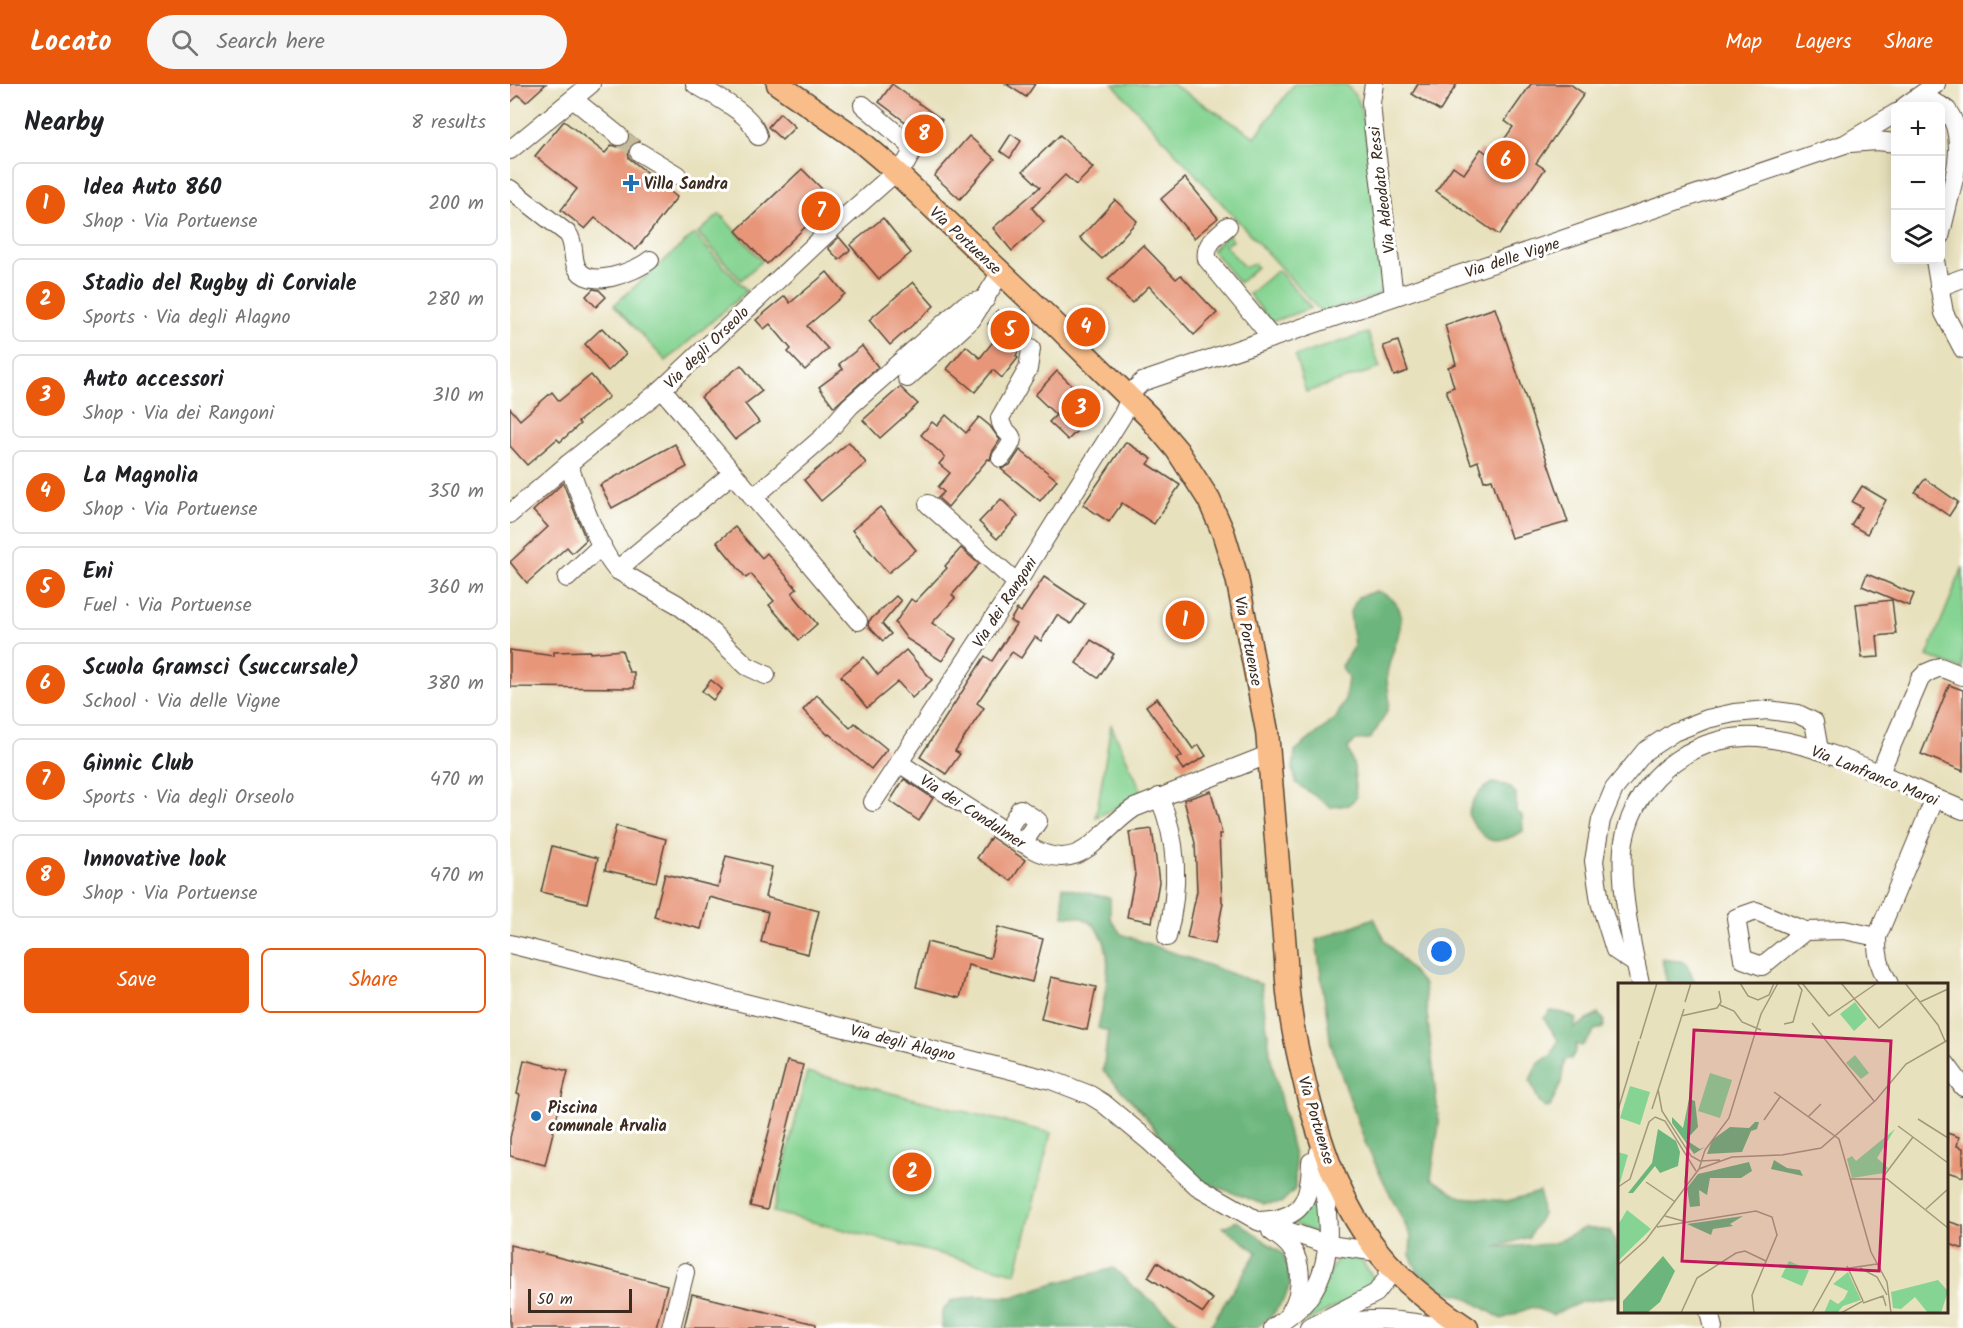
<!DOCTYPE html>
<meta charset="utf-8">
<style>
body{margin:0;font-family:Kalam,sans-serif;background:#f6f6f6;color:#202124}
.controls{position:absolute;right:18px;top:18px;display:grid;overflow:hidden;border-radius:9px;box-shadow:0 3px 15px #0003}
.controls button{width:54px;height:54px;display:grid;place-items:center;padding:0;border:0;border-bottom:2px solid #e0e0e0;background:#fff;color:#202124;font:30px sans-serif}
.scale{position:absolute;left:18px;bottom:15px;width:104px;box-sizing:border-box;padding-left:6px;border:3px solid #3b2a1e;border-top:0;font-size:16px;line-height:21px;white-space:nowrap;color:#3b2a1e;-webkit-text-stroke:4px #fff;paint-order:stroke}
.you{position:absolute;left:932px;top:868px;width:21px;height:21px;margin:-15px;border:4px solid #fff;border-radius:50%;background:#1a73e8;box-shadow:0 0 0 9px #1a73e833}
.badge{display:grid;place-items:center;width:39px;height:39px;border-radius:50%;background:#ea580c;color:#fff;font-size:20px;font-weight:700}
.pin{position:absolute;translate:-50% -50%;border:3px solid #fff;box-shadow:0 2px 6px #0006}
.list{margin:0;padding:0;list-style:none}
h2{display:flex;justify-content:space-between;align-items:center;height:78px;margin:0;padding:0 24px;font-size:26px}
h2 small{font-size:20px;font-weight:400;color:#757577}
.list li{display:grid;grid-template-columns:39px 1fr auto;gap:18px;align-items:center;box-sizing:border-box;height:84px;margin:0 12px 12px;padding:0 12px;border:2px solid #e0e0e0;border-radius:9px}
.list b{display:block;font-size:22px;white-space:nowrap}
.list p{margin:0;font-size:20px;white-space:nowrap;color:#757577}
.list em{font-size:20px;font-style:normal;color:#757577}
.actions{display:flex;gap:12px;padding:18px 24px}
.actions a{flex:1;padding:14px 0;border:2px solid #ea580c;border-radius:9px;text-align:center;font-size:21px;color:#ea580c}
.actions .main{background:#ea580c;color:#fff}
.icon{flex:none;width:33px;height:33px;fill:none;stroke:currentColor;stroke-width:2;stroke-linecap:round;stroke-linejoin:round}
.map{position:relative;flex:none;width:1453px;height:1244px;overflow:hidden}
header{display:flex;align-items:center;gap:36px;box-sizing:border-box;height:84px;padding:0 30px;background:#ea580c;color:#fff}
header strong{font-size:28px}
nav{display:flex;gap:33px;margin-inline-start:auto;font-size:21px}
.search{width:420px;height:54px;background:#f6f6f6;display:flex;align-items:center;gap:15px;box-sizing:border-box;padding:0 21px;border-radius:33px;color:#757577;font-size:22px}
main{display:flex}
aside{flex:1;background:#fff}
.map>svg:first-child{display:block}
</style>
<header>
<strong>Locato</strong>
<div class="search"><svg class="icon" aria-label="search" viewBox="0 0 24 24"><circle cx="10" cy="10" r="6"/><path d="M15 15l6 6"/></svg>Search here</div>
<nav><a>Map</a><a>Layers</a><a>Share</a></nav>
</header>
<main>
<aside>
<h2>Nearby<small>8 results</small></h2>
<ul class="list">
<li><span class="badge">1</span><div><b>Idea Auto 860</b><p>Shop · Via Portuense</p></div><em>200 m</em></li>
<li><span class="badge">2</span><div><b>Stadio del Rugby di Corviale</b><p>Sports · Via degli Alagno</p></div><em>280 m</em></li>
<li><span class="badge">3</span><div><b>Auto accessori</b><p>Shop · Via dei Rangoni</p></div><em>310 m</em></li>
<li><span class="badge">4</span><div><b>La Magnolia</b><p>Shop · Via Portuense</p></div><em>350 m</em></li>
<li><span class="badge">5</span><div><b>Eni</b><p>Fuel · Via Portuense</p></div><em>360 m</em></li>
<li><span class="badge">6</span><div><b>Scuola Gramsci (succursale)</b><p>School · Via delle Vigne</p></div><em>380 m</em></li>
<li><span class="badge">7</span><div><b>Ginnic Club</b><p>Sports · Via degli Orseolo</p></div><em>470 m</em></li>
<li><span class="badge">8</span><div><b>Innovative look</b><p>Shop · Via Portuense</p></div><em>470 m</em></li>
</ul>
<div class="actions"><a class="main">Save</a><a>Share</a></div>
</aside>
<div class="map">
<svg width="1453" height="1244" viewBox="0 0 1453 1244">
<rect width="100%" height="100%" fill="#fff"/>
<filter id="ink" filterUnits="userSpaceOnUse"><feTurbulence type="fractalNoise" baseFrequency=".0167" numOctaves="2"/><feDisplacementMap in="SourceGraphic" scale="12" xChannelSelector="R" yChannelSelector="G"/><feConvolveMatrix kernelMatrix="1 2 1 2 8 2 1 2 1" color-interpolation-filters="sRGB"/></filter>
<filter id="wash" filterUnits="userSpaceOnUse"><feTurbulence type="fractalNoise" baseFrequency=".008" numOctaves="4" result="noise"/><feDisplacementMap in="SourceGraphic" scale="24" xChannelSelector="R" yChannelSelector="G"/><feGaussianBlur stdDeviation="1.35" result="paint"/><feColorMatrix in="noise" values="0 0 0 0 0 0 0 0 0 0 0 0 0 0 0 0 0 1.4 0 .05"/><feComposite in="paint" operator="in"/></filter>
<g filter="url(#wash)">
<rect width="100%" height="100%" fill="#e8e1bd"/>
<g fill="#86d493" stroke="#607f58" stroke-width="1.5">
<polygon points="603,0 662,0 745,53 784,0 836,0 848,15 854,38 874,204 867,212 811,228"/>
<polygon points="210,130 252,177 231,196 188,149"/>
<polygon points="184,150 237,207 156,277 104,221"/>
<polygon points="718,150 723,157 714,160 734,183 745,180 747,183 729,199 702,166"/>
<polygon points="768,186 801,224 761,238 739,210"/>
<polygon points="858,249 870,284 796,308 785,272"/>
<polygon points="1453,483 1453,586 1417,572"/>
<polygon points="601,641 634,712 586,733"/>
<polygon points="297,988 541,1049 506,1189 263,1128"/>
<polygon points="805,1121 808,1124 810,1150 781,1139 801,1122"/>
<polygon points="835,1171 847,1171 866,1197 864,1204 791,1240 788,1238 818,1194 823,1181 828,1175"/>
</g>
<g fill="#6cb67d" stroke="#54704e" stroke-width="1.5">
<path d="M866,507C911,521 882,558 877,590C876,599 880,609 879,618C878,631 866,645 860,655L846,656L838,664L844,683L846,714L838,721L821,723L786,699L783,685L785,667L826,634L835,616L838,594L831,582L844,562L840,528L848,513Z"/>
<path d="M982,699L996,701L1006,709V728L1012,731L1013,747C984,764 973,759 958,730C963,715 968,707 982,699Z"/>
<path d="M552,803L600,814V834L611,850L751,900L761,975L785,1076V1105L771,1119L753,1120L683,1094L631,1027L593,987L598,947L588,944C594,913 613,851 572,834C567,832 559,832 554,832Z"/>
<polygon points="864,834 875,856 914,901 929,1040 921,1095 951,1113 997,1117 1030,1108 1032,1130 1019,1153 985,1163 1042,1160 1074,1144 1100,1147 1109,1166 1109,1212 1071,1218 1043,1231 1022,1223 992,1235 952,1211 931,1207 908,1188 900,1171 901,1153 856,1061 821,961 806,856"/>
<polygon points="1152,875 1175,878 1186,900 1157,900"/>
<path d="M1041,927L1054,929L1066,935L1064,944L1088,930L1095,937L1093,944L1084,946L1082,951L1072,962L1066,960V967L1061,975H1055L1051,999L1040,1023L1035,1024L1029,1018L1020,996C1025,984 1028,977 1041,972L1048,956L1034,934Z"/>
<polygon points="727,1137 773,1170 778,1184 780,1200 775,1214 763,1230 746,1244 699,1244 747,1168 713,1143"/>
<polygon points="604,1184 619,1199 675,1244 432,1244 432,1227 443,1216 466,1212 502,1213 541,1200"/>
</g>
<g id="blocks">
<g fill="#e79679">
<polygon points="0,0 36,0 16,18 9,11 0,19"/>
<polygon points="382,0 432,36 418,55 369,18"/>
<polygon points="496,0 525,0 516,13"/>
<polygon points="908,0 947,0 930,27 902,10"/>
<polygon points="1021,0 1060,0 1074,10 1026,79 1035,85 989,151 926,107 943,82 954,90 971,65 982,73 1003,43 995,37"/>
<polygon points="270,29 285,43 272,56 258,43"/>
<polygon points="54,37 95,69 102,61 108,63 117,59 120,50 129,57 123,58 119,63 118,68 119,74 167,113 126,166 85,134 75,145 51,126 67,105 25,72"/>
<polygon points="501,50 511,57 500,74 490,67"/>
<polygon points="550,51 583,84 566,101 555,91 522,124 534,138 502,167 483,144 530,103 513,87"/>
<polygon points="459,52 485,75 450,115 424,92"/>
<polygon points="292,85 311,104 306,109 318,121 257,180 226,147"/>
<polygon points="675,94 708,134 684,154 651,115"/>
<polygon points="605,116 627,137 592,175 570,154"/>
<polygon points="373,134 401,169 369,195 340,161"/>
<polygon points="329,153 340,166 329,176 318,164"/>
<polygon points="633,161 666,195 671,191 707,229 684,251 639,202 622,219 598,195"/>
<polygon points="317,188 335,210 297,242 318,265 295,286 278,268 281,265 260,240 254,245 246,236 275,212 280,219"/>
<polygon points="403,198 424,222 380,261 359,236"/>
<polygon points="83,205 89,206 96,213 86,223 76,212"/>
<polygon points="985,224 1058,438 1001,454 982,395 974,397 968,377 961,380 936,306 944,303 938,283 946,280 935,241"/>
<polygon points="488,226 521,252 512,258 506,272 508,274 492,294 483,286 465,308 437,285 456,262 470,274 490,249 478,240"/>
<polygon points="92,244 116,270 98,287 75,260"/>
<polygon points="888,257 898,287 884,292 873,262"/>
<polygon points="352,262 368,283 324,323 309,303 333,285 329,280"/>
<polygon points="231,281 252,307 235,320 249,338 225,356 191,313"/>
<polygon points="547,287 587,326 558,356 539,338 546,331 525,311"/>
<polygon points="81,291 99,313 68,338 70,340 50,358 47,355 17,381 0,362 0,324 10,336 42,308 49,317"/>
<polygon points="390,303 408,320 370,354 353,336"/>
<polygon points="436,331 456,349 469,333 480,342 490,356 482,368 480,376 478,375 438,423 428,414 434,408 428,403 440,389 429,380 435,373 411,351 422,338 427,342"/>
<polygon points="339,358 356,379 311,417 294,396"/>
<polygon points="616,358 642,375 638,380 670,401 644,440 612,419 599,438 573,421"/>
<polygon points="165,360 177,383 102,424 90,401"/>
<polygon points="510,366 547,396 530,417 491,385 500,381"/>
<polygon points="1415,395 1448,418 1439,432 1405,408"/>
<polygon points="53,399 76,456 62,469 57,463 17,499 0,478 38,443 23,427"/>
<polygon points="1352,402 1376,416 1357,450 1341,441 1352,423 1342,418"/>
<polygon points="491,415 508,432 487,455 469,438"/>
<polygon points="370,423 406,466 378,489 342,446"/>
<polygon points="225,443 252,474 257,469 287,505 282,509 307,540 289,556 259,521 264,517 241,490 236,494 207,458"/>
<polygon points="451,464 469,480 442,511 445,514 422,539 446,555 432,577 397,555 385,539 401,515 405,518 437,484 435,482"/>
<polygon points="1357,490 1404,510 1399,522 1352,502"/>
<polygon points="534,493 575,520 561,540 547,531 531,557 525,553 511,574 502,568 467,619 474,624 445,667 450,670 436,690 410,673 475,572 482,577 506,540 500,537 507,525 511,528"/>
<polygon points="386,512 391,517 372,540 381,550 373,557 358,542 359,537"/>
<polygon points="1382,516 1386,550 1367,552 1369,573 1352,574 1346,520"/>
<polygon points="676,520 688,528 674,551 662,543"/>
<polygon points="581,556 604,570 588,594 566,579"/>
<polygon points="0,566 44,572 44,568 80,567 80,569 112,566 119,588 124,588 124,604 0,603"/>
<polygon points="396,566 422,596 402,614 388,598 357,624 331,592 354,573 368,591"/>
<polygon points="201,596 212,605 203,616 192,607"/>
<polygon points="1439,601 1453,606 1453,687 1411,670"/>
<polygon points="307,611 340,644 345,639 377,665 361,685 319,650 318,651 293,626"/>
<polygon points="647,614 683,665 689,661 696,672 673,686 666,675 672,672 636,622"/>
<polygon points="394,695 423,714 409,737 380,717"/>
<polygon points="701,707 712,750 709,750 712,818 713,819 705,860 677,854 687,807 685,759 674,716"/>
<polygon points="106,742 156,755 146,798 95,786"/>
<polygon points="642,745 649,798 642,838 617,833 625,791 619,748"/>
<polygon points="481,753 515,776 501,797 467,774"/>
<polygon points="42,762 88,774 77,819 31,808"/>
<polygon points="216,772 262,783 255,813 309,827 298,870 251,858 258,828 199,813 191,845 144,833 155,790 208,803"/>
<polygon points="488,843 533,855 522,898 458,881 450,914 406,903 417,858 480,874"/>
<polygon points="541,893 586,903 577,946 531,935"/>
<polygon points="14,976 58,987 35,1081 0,1072 0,1054 10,1011 7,1010"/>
<polygon points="277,977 293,981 257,1126 240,1122"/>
<polygon points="1437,1049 1449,1053 1447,1062 1453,1064 1453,1093 1437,1088"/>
<polygon points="1437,1137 1453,1142 1453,1165 1437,1159"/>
<polygon points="0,1161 157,1201 146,1244 0,1244"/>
<polygon points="647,1178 703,1215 693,1229 638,1193"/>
<polygon points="182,1210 306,1240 306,1244 174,1244"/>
</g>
</g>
</g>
<g filter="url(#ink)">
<use href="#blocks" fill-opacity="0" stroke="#554536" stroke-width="1.5"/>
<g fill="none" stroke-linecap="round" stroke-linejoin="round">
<polyline stroke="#c5bc9d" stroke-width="18" stroke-dasharray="18 9" stroke-linecap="butt" points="109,52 129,68"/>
<g stroke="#554536" stroke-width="20">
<g id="minor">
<path d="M185,0C203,11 243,30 248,52"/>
<polyline points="864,0 861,18 863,40 884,212"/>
<path d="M1408,14C1419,15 1428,19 1437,26C1453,47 1449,77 1442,103C1438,120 1434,136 1430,153"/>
<polyline points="63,15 109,52"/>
<polyline points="1395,22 1426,0"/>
<polyline points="1340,59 1367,57 1386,59"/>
<polyline points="0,66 81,0"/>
<polyline points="129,68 167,91"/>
<path d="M0,105L58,150C65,160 62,172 66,182C77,208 126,187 140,176"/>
<path d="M718,142C708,151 694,160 697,175L762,254"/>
<polyline points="1425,176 1434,229 1453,265"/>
<polyline points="1429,203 1453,194"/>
<polyline points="397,294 462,235 491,188"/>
<polyline points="152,305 348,537"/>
<path d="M491,374C515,344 492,356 490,334L518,285L521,265"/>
<path d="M58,380C69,407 88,466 107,486L223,389"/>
<polyline points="243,414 313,353 340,322 455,221 476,215"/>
<polyline points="418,420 507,499"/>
<polyline points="0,430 58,380 152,305 328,139 396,79 401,70 400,61 353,21"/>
<polyline points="107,486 167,520 194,541 237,582 256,591"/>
<polyline points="57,494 92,461"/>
<path d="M389,679L521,764C573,792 587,748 624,724L760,670"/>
<polyline points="1369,691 1410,595 1416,589 1430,583 1453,592"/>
<path d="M649,713C669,758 669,806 657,853"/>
<polyline points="363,718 507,499 612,332 624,306 632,298 1335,60 1386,29"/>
<polyline points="496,748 510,725 528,737 513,759"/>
<polyline points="1295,847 1252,882 1233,875 1226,834 1246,827 1295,847 1334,846 1367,853"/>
<polyline points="0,860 541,996 580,1011 593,1019 639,1057 687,1102 748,1137 819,1161 868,1168"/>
<polyline points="1126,880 1105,866 1090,818 1084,777 1091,736 1104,705 1135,667 1164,648 1197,635 1224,629 1258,626 1288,630 1304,638 1309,666"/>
<path d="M1130,900C1122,864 1108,793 1114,757C1126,689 1192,645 1257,654C1323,663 1392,701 1453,726"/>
<path d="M1379,900C1370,885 1366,871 1367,853L1425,714"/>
<polyline points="1436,980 1453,1003"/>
<path d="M750,1137C792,1135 800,1117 801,1078"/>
<path d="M761,1147C768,1152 775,1156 780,1163C794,1180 792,1209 781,1227"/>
<polyline points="1199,1228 1203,1244"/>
<polyline points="161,1244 175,1188"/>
<path d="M763,1244C774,1236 787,1228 796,1217C831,1174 815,1118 809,1068"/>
<polyline points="799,1244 866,1209 876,1196 881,1182"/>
<path d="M822,1244C859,1229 901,1238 939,1244"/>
</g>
</g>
<g stroke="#554536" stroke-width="25">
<path id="major" d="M268,0L349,56L376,79L540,235L639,333L667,366L699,416L713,448L727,494L757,647L776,877C777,924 787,967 798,1012C813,1068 832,1124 870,1170C894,1199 925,1223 957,1244"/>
</g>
<use href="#minor" stroke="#fff" stroke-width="18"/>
<use href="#major" stroke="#f8bd89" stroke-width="22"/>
</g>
</g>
<g fill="#1f6fb2" stroke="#fff" stroke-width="2">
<path d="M118 90h6v6h6v6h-6v6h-6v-6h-6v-6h6z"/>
<circle cx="26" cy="1032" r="6"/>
</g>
<g text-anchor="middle" stroke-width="6" stroke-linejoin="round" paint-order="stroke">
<g font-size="16" font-weight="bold" fill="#3b2a1e" stroke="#fff" text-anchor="start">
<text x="134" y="105">Villa Sandra</text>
<text x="38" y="1029">Piscina<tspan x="38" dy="18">comunale Arvalia</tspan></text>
</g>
<g font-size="16" fill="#3b2a1e" stroke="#fff">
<text transform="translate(871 106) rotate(-97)" y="6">Via Adeodato Ressi</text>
<text transform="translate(456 156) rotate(43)" y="6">Via Portuense</text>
<text transform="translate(1002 173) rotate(-18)" y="6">Via delle Vigne</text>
<text transform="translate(196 263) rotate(-44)" y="6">Via degli Orseolo</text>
<text transform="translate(494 518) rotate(-57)" y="6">Via dei Rangoni</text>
<text transform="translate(739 557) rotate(79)" y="6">Via Portuense</text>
<text transform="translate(1365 691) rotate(22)" y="6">Via Lanfranco Maroi</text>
<text transform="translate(463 727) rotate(33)" y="6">Via dei Condulmer</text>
<text transform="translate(393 958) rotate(14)" y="6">Via degli Alagno</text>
<text transform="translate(807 1036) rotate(73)" y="6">Via Portuense</text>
</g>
</g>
<g transform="translate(1108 899)">
<rect width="330" height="330" fill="#e8e1bd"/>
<path d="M237,19L249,36L236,48L222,31ZM237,72L251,90L243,96L228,80ZM92,90L114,97L102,135L80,128ZM12,103L32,109L22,142L2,135ZM277,146L259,175L270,185L266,190L234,195L229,176L234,173L238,178ZM0,169L10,172L2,200L0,199ZM9,227L33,246L0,278V242ZM171,278L191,287L184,303L163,294ZM230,289L243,317L225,323L219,330H206L212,316L220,321L226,316L230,308L215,301ZM320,297L330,308L323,330H310L297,314L283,326L275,325L273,309Z" fill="#86d493"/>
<path d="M71,116L77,118L80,144L68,157L82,166L87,164L76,171L54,140V134L65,145ZM137,139H141L139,146L133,148L124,169L89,171L94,157L112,144L131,145ZM40,146L58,158L62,169L60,183L42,190L37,183L15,210H10L34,180ZM156,177L169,185L182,187L185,193L153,186ZM131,179L134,188L123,195H92L89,212L81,207L82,223L72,224L69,205L80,191ZM125,233L112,241L115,243L95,246L93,252L69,241ZM45,273L57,288L42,319L29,330H5V318Z" fill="#6cb67d"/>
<path fill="none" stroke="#a3987d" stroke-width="1.5" d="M122,0L130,13L140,17L151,12L156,0M184,0L211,33L259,0M223,0L261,45L298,15M287,0L320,42L327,58M67,19L73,0M302,19L330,6M102,22L116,28L124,39L143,47M63,33L99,25L103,19L101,8M194,40L256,118M166,41L175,39L184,7L179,0M22,56L39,0M40,106L44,128L73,173L82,178L102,177M156,109L221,156L253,269L269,299L273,330M34,126L66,26M0,127L21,58M37,134L47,138L78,188M190,134L203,121M300,136L330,155M146,137L162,114M280,143L330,180M81,186L87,167L111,135L143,31L160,0M265,194L295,154M232,196H269L330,245M28,199L56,218M67,200L69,179M0,204L12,196L31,139L37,134M308,226L330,206M47,233L65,238M39,244L138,228L154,234L159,252L134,312L136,330M0,282L28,257L81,186L114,174L164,172L203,165L258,117L288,81L330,57M242,285L259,294L269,312M245,320L265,313L268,323M63,330L79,295L118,270L127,268L148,278M194,330L218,287L259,281M223,330L245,318L229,283"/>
<path fill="#c2185b" fill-opacity="0.15" stroke="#c2185b" stroke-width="3" d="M76,47L273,58L261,288L64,278Z"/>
<rect width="330" height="330" fill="none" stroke="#3b2a1e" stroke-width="3"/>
</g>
</svg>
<div class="controls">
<button>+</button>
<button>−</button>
<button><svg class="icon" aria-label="layers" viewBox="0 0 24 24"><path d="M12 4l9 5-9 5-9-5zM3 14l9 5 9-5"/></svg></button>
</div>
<div class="scale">50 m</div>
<div class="you"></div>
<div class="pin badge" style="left:675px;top:536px">1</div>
<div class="pin badge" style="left:402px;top:1088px">2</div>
<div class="pin badge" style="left:571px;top:324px">3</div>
<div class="pin badge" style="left:576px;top:243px">4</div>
<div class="pin badge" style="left:500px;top:246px">5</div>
<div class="pin badge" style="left:996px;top:76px">6</div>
<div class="pin badge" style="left:311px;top:127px">7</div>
<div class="pin badge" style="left:414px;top:50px">8</div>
</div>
</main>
